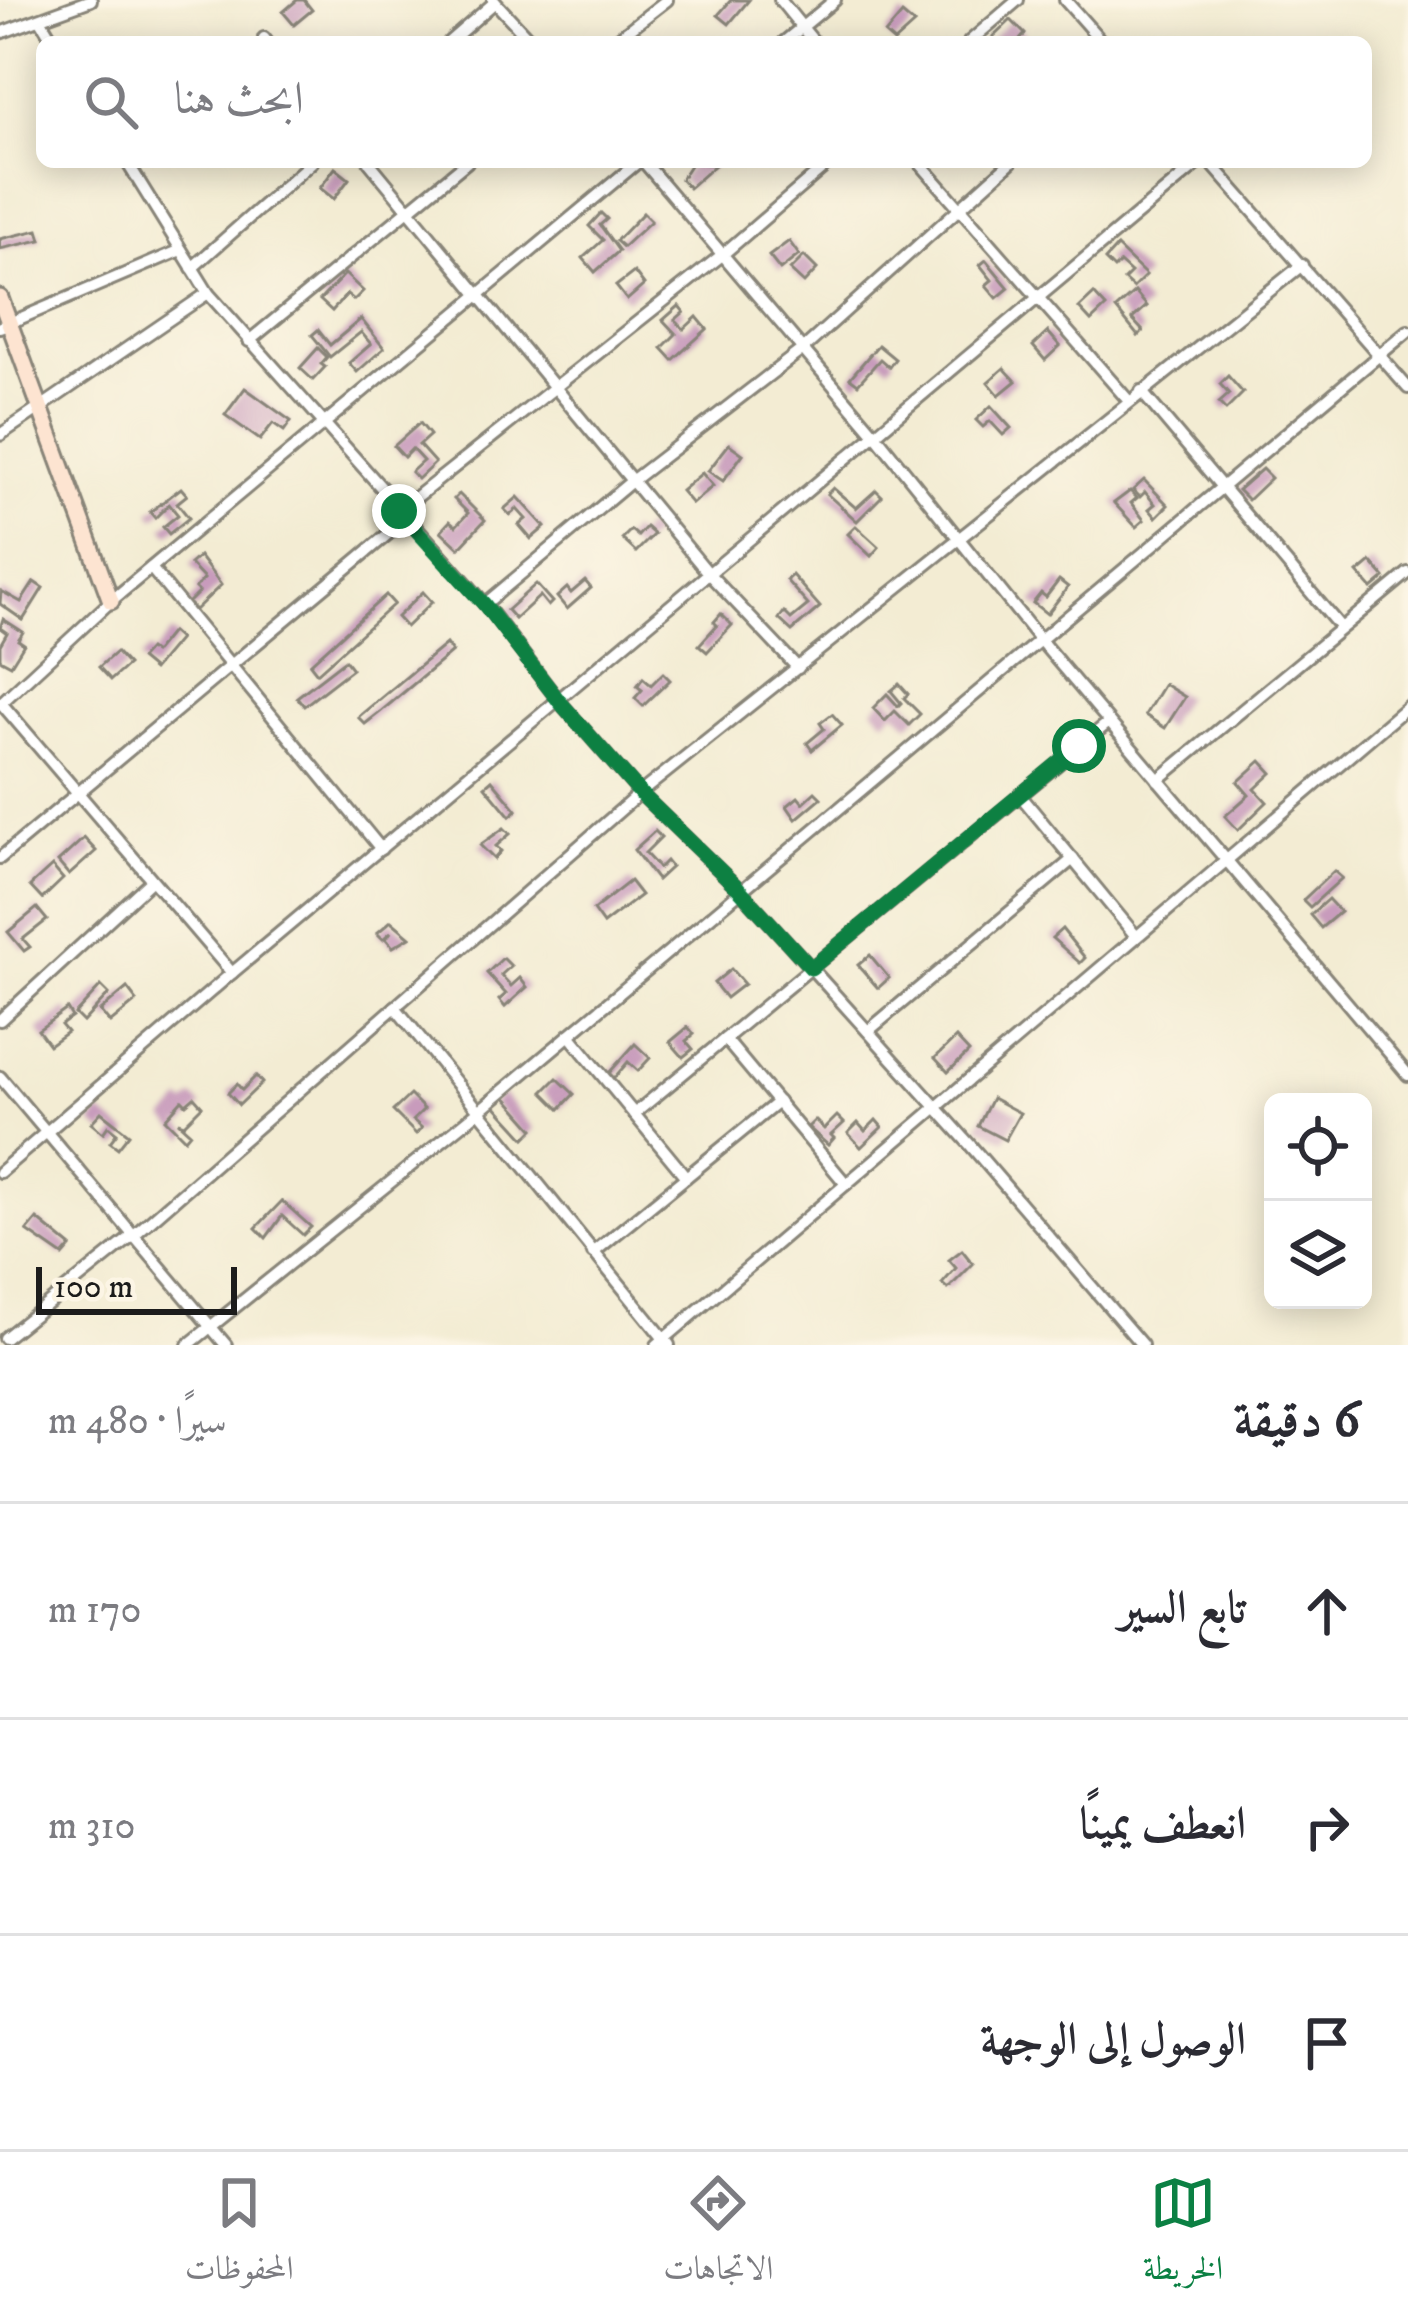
<!DOCTYPE html>
<html lang="ar">
<meta charset="utf-8">
<style>
body{margin:0;font-family:"IM FELL DW Pica",Amiri,serif;background:#f2f2f3;color:#2b2b33;direction:rtl}
.controls{position:absolute;right:36px;bottom:36px;display:grid;overflow:hidden;border-radius:18px;box-shadow:0 6px 30px #0003}
.controls button{width:108px;height:108px;display:grid;place-items:center;padding:0;border:0;border-bottom:3px solid #e1e1e2;background:#fff;color:#2b2b33;font:60px sans-serif}
.scale{position:absolute;left:36px;bottom:30px;width:201px;box-sizing:border-box;padding-left:12px;border:6px solid #1c1c1c;border-top:0;font-size:33px;line-height:42px;white-space:nowrap;color:#1c1c1c;-webkit-text-stroke:9px #fcf5e5;paint-order:stroke}
.stop{position:absolute;width:36px;height:36px;margin:-27px;border:9px solid #0b8043;border-radius:50%;background:#fff}
.stop.end{background:#0b8043;border-color:#fff;box-shadow:0 3px 12px #0008}
.list{margin:0;padding:0;list-style:none}
h2{display:flex;justify-content:space-between;align-items:center;height:156px;margin:0;padding:0 48px;font-size:51px}
h2 small{font-size:39px;font-weight:400;color:#7c7c81}
.list li{display:grid;grid-template-columns:78px 1fr auto;gap:36px;align-items:center;box-sizing:border-box;height:216px;padding:0 48px;border-top:3px solid #e1e1e2}
.list b{display:block;font-size:45px;white-space:nowrap}
.list em{font-size:39px;font-style:normal;color:#7c7c81}
.icon{flex:none;width:66px;height:66px;fill:none;stroke:currentColor;stroke-width:2;stroke-linecap:round;stroke-linejoin:round}
.map{position:relative;flex:none;width:1408px;height:1345px;overflow:hidden;direction:ltr}
.search{position:absolute;background:#fff;box-shadow:0 6px 30px #0003;left:36px;right:36px;top:36px;height:132px;display:flex;align-items:center;gap:30px;box-sizing:border-box;padding:0 42px;border-radius:18px;color:#7c7c81;font-size:45px}
.sheet{height:804px;background:#fff}
nav{display:flex;justify-content:space-around;align-items:center;box-sizing:border-box;height:168px;border-top:3px solid #e1e1e2;background:#fff;font-size:33px;color:#7c7c81}
nav a{display:grid;justify-items:center;gap:6px}
nav .on{color:#0b8043}
.map>svg:first-child{display:block}
</style>
<div class="map">
<svg width="1408" height="1345" viewBox="0 0 1408 1345">
<rect width="100%" height="100%" fill="#fcf5e5"/>
<filter id="ink" filterUnits="userSpaceOnUse"><feTurbulence type="fractalNoise" baseFrequency=".00833" numOctaves="2"/><feDisplacementMap in="SourceGraphic" scale="24" xChannelSelector="R" yChannelSelector="G"/><feConvolveMatrix kernelMatrix="1 2 1 2 8 2 1 2 1" color-interpolation-filters="sRGB"/></filter>
<filter id="wash" filterUnits="userSpaceOnUse"><feTurbulence type="fractalNoise" baseFrequency=".004" numOctaves="4" result="noise"/><feDisplacementMap in="SourceGraphic" scale="48" xChannelSelector="R" yChannelSelector="G"/><feGaussianBlur stdDeviation="2.7" result="paint"/><feColorMatrix in="noise" values="0 0 0 0 0 0 0 0 0 0 0 0 0 0 0 0 0 1.4 0 .05"/><feComposite in="paint" operator="in"/></filter>
<g filter="url(#wash)">
<rect width="100%" height="100%" fill="#f3ecd3"/>
<g id="blocks">
<g fill="#c89bbc">
<polygon points="297,0 304,0 312,10 294,25 283,12"/>
<polygon points="731,0 749,0 729,24 718,15"/>
<polygon points="902,14 914,24 894,42 885,34"/>
<polygon points="1011,20 1025,34 1018,42 994,42 991,39"/>
<polygon points="692,162 715,165 689,188 681,179"/>
<polygon points="335,168 349,179 334,199 320,188"/>
<polygon points="601,213 607,219 600,225 619,251 595,272 583,258 603,240 589,226"/>
<polygon points="643,213 651,221 623,247 616,241"/>
<polygon points="38,230 41,240 0,249 0,239"/>
<polygon points="789,241 799,255 780,270 769,256"/>
<polygon points="1117,247 1146,275 1133,288 1124,280 1131,273 1120,263 1114,269 1105,260"/>
<polygon points="804,256 817,269 804,283 790,270"/>
<polygon points="986,260 1009,288 997,298 986,285 992,280 980,265"/>
<polygon points="634,272 644,285 627,300 616,286"/>
<polygon points="345,274 363,291 354,300 347,294 332,311 320,300"/>
<polygon points="1135,292 1147,306 1132,319 1143,331 1138,336 1116,309"/>
<polygon points="1094,294 1106,307 1091,321 1079,308"/>
<polygon points="679,306 684,312 675,320 684,329 697,317 707,329 673,360 662,348 676,334 663,320"/>
<polygon points="361,319 384,348 357,372 349,363 371,344 361,332 330,357 312,335 318,330 330,345"/>
<polygon points="1048,332 1060,346 1045,360 1033,346"/>
<polygon points="878,345 895,359 889,367 880,359 858,384 850,378"/>
<polygon points="318,348 327,357 321,364 325,367 313,380 300,368"/>
<polygon points="1004,368 1016,381 999,395 988,382"/>
<polygon points="1228,376 1243,393 1226,410 1219,403 1229,394 1220,384"/>
<polygon points="245,388 291,421 284,431 273,423 260,440 225,415"/>
<polygon points="991,406 1011,428 1003,435 990,421 983,427 976,420"/>
<polygon points="420,423 430,435 419,445 435,463 418,479 411,472 423,461 412,449 404,457 394,446"/>
<polygon points="729,444 743,454 723,481 708,471"/>
<polygon points="1262,469 1271,478 1248,500 1238,490"/>
<polygon points="702,473 713,486 692,504 681,491"/>
<polygon points="1144,480 1168,505 1156,517 1149,509 1155,504 1145,492 1140,497 1133,490"/>
<polygon points="181,488 187,495 177,503 189,518 169,534 163,527 178,515 169,504 155,518 150,512"/>
<polygon points="833,488 856,508 876,490 882,496 857,521 827,494"/>
<polygon points="1130,491 1137,498 1131,503 1144,520 1136,527 1114,503"/>
<polygon points="459,494 485,520 459,548 441,531 450,521 456,526 468,513 454,499"/>
<polygon points="518,497 545,527 531,539 519,525 526,519 517,509 510,515 504,509"/>
<polygon points="856,526 879,547 871,556 848,534"/>
<polygon points="646,527 654,534 636,552 622,539 631,530 638,536"/>
<polygon points="199,556 221,585 195,610 188,603 199,592 195,588 204,579 190,564"/>
<polygon points="1371,562 1385,578 1372,589 1358,573"/>
<polygon points="792,575 820,607 792,631 779,619 784,612 791,619 808,605 786,580"/>
<polygon points="1059,580 1068,587 1047,614 1033,603 1041,593 1046,597"/>
<polygon points="585,581 591,588 567,609 557,597 567,588 571,593"/>
<polygon points="34,582 43,588 23,620 0,604 1,591 21,602"/>
<polygon points="536,584 552,602 548,606 540,596 515,619 507,610"/>
<polygon points="423,592 432,602 406,627 397,617"/>
<polygon points="386,595 394,604 317,673 310,664"/>
<polygon points="721,614 732,625 707,652 699,645 717,625 714,622"/>
<polygon points="3,619 23,632 18,640 24,644 11,665 0,659 0,645 7,633 0,628"/>
<polygon points="171,632 179,639 153,670 140,659 149,649 154,653"/>
<polygon points="446,644 452,652 379,713 365,724 358,717"/>
<polygon points="116,652 128,665 111,680 99,667"/>
<polygon points="345,660 352,669 304,706 297,697"/>
<polygon points="663,673 670,680 643,706 635,698 642,690 637,686 643,678 651,685"/>
<polygon points="899,684 908,694 904,698 920,714 909,725 895,711 885,721 873,708 887,694 898,706 901,703 891,691"/>
<polygon points="1164,684 1185,697 1165,728 1145,715"/>
<polygon points="832,714 842,725 812,750 807,743 824,729 820,723"/>
<polygon points="1261,761 1272,773 1255,789 1267,802 1238,830 1225,816 1249,795 1238,782"/>
<polygon points="492,780 517,810 510,816 485,786"/>
<polygon points="815,792 821,798 796,819 787,806 798,797 803,803"/>
<polygon points="504,828 510,834 496,846 501,851 494,859 480,845"/>
<polygon points="655,831 661,837 645,853 659,868 666,861 671,867 657,880 634,850"/>
<polygon points="84,838 96,851 69,875 58,862"/>
<polygon points="52,866 63,879 42,899 30,886"/>
<polygon points="1334,871 1342,878 1310,907 1303,900"/>
<polygon points="630,881 641,895 603,924 593,910"/>
<polygon points="1328,899 1340,912 1321,928 1310,915"/>
<polygon points="37,908 47,920 23,939 30,947 24,951 8,932"/>
<polygon points="391,921 410,937 393,947 386,939 391,932 383,939 377,933"/>
<polygon points="1062,929 1085,958 1080,963 1052,938"/>
<polygon points="870,955 889,978 878,988 858,965"/>
<polygon points="503,958 511,966 501,975 511,986 520,978 527,987 505,1007 499,1000 506,994 487,973"/>
<polygon points="731,969 744,984 726,998 714,983"/>
<polygon points="101,986 109,994 83,1022 75,1014"/>
<polygon points="127,988 137,1001 110,1023 100,1011"/>
<polygon points="67,1009 72,1017 61,1025 67,1032 49,1045 38,1030"/>
<polygon points="688,1027 694,1034 686,1041 693,1049 683,1057 670,1042"/>
<polygon points="956,1038 969,1052 948,1072 935,1058"/>
<polygon points="635,1044 650,1058 638,1071 628,1062 614,1078 609,1073"/>
<polygon points="256,1076 262,1083 239,1105 228,1093 237,1084 242,1090"/>
<polygon points="557,1078 574,1094 560,1109 543,1092"/>
<polygon points="503,1094 534,1129 525,1138 493,1103"/>
<polygon points="410,1095 424,1109 413,1120 422,1128 416,1134 393,1111"/>
<polygon points="194,1097 202,1106 184,1124 178,1122 190,1133 185,1139 165,1119 182,1100 186,1104"/>
<polygon points="992,1098 1020,1113 1005,1140 978,1126"/>
<polygon points="101,1112 129,1134 118,1148 110,1142 117,1133 108,1126 103,1133 91,1123"/>
<polygon points="837,1116 844,1123 831,1135 834,1138 828,1145 808,1127 815,1120 824,1129"/>
<polygon points="876,1120 882,1127 861,1147 848,1133 858,1123 865,1131"/>
<polygon points="282,1201 311,1227 303,1235 282,1216 266,1238 256,1228"/>
<polygon points="37,1219 71,1247 63,1256 27,1231"/>
<polygon points="962,1250 973,1264 948,1289 942,1284 956,1268 949,1260"/>
</g>
</g>
</g>
<g filter="url(#ink)">
<use href="#blocks" fill-opacity="0" stroke="#888478" stroke-width="3"/>
<g fill="none" stroke-linecap="round" stroke-linejoin="round">
<g stroke="#888478" stroke-width="16">
<g id="street">
<polyline points="493,0 532,42"/>
<polyline points="780,0 814,42"/>
<polyline points="1065,0 1102,42"/>
<polyline points="40,19 54,42"/>
<polyline points="0,33 91,0"/>
<polyline points="264,38 267,42"/>
<polyline points="449,42 495,2"/>
<polyline points="613,42 667,0"/>
<polyline points="784,42 835,0"/>
<polyline points="969,42 1018,0"/>
<polyline points="127,162 208,293 485,604 559,701 640,793 739,889 811,968 971,1146 1142,1345"/>
<polyline points="369,162 709,574 798,668"/>
<polyline points="644,162 874,433 1040,640 1408,1075"/>
<polyline points="919,162 1128,400"/>
<polyline points="1210,162 1408,388"/>
<polyline points="192,268 312,162"/>
<polyline points="0,327 181,250"/>
<polyline points="249,341 467,162"/>
<polyline points="1141,391 1341,628"/>
<polyline points="0,435 208,293"/>
<polyline points="399,511 722,255 830,162"/>
<polyline points="151,568 381,849"/>
<polyline points="485,604 633,480 803,349 1011,162"/>
<polyline points="1,703 232,973"/>
<polyline points="0,704 111,601 638,162"/>
<polyline points="1158,780 1408,573"/>
<polyline points="1020,795 1135,935"/>
<polyline points="0,858 406,519"/>
<polyline points="395,1007 669,1345"/>
<polyline points="0,1020 152,880"/>
<polyline points="868,1031 1073,859"/>
<polyline points="569,1035 686,1177"/>
<polyline points="725,1039 846,1184"/>
<polyline points="0,1077 226,1345"/>
<polyline points="634,1114 1109,722"/>
<polyline points="0,1172 232,973 1200,162"/>
<polyline points="593,1253 778,1102"/>
<polyline points="5,1338 134,1235 640,793 1302,265"/>
<polyline points="188,1345 479,1111 1408,331"/>
<polyline points="657,1345 1408,706"/>
</g>
</g>
<g stroke="#888478" stroke-width="21">
<polyline id="secondary" points="0,298 111,601"/>
</g>
<use href="#street" stroke="#fff" stroke-width="10"/>
<use href="#secondary" stroke="#fde4d1" stroke-width="15"/>
</g>
</g>
<g fill="none" stroke-linecap="round" stroke-linejoin="round" filter="url(#ink)">
<polyline stroke="#0b8043" stroke-width="15" points="399,511 484,604 559,701 640,793 739,889 811,968 1079,746"/>
</g>
</svg>
<div class="controls">
<button><svg class="icon" aria-label="locate" viewBox="0 0 24 24"><circle cx="12" cy="12" r="6"/><path d="M12 2v4M12 18v4M2 12h4M18 12h4"/></svg></button>
<button><svg class="icon" aria-label="layers" viewBox="0 0 24 24"><path d="M12 4l9 5-9 5-9-5zM3 14l9 5 9-5"/></svg></button>
</div>
<div class="scale">100 m</div>
<div class="stop" style="left:1079px;top:746px"></div>
<div class="stop end" style="left:399px;top:511px"></div>
<div class="search"><svg class="icon" aria-label="search" viewBox="0 0 24 24"><circle cx="10" cy="10" r="6"/><path d="M15 15l6 6"/></svg>ابحث هنا</div>
</div>
<section class="sheet">
<h2>6 دقيقة<small>سيرًا · 480 m</small></h2>
<ul class="list">
<li><svg class="icon" aria-label="ahead" viewBox="0 0 24 24"><path d="M12 20V5M6 11l6-6 6 6"/></svg><div><b>تابع السير</b></div><em>170 m</em></li>
<li><svg class="icon" aria-label="right" viewBox="0 0 24 24"><path d="M7 20v-9h11M14 6l5 5-5 5"/></svg><div><b>انعطف يمينًا</b></div><em>310 m</em></li>
<li><svg class="icon" aria-label="arrive" viewBox="0 0 24 24"><path d="M6 21V4h12l-3 4 3 4H6"/></svg><div><b>الوصول إلى الوجهة</b></div></li>
</ul>
</section>
<nav>
<a class="on"><svg class="icon" aria-label="map" viewBox="0 0 24 24"><path d="M3 6l6-2 6 2 6-2v14l-6 2-6-2-6 2zM9 4v14M15 6v14"/></svg>الخريطة</a>
<a><svg class="icon" aria-label="directions" viewBox="0 0 24 24"><path d="M12 3l9 9-9 9-9-9zM9 14v-3h6M13 9l2 2-2 2"/></svg>الاتجاهات</a>
<a><svg class="icon" aria-label="saved" viewBox="0 0 24 24"><path d="M7 4h10v16l-5-4-5 4z"/></svg>المحفوظات</a>
</nav>
